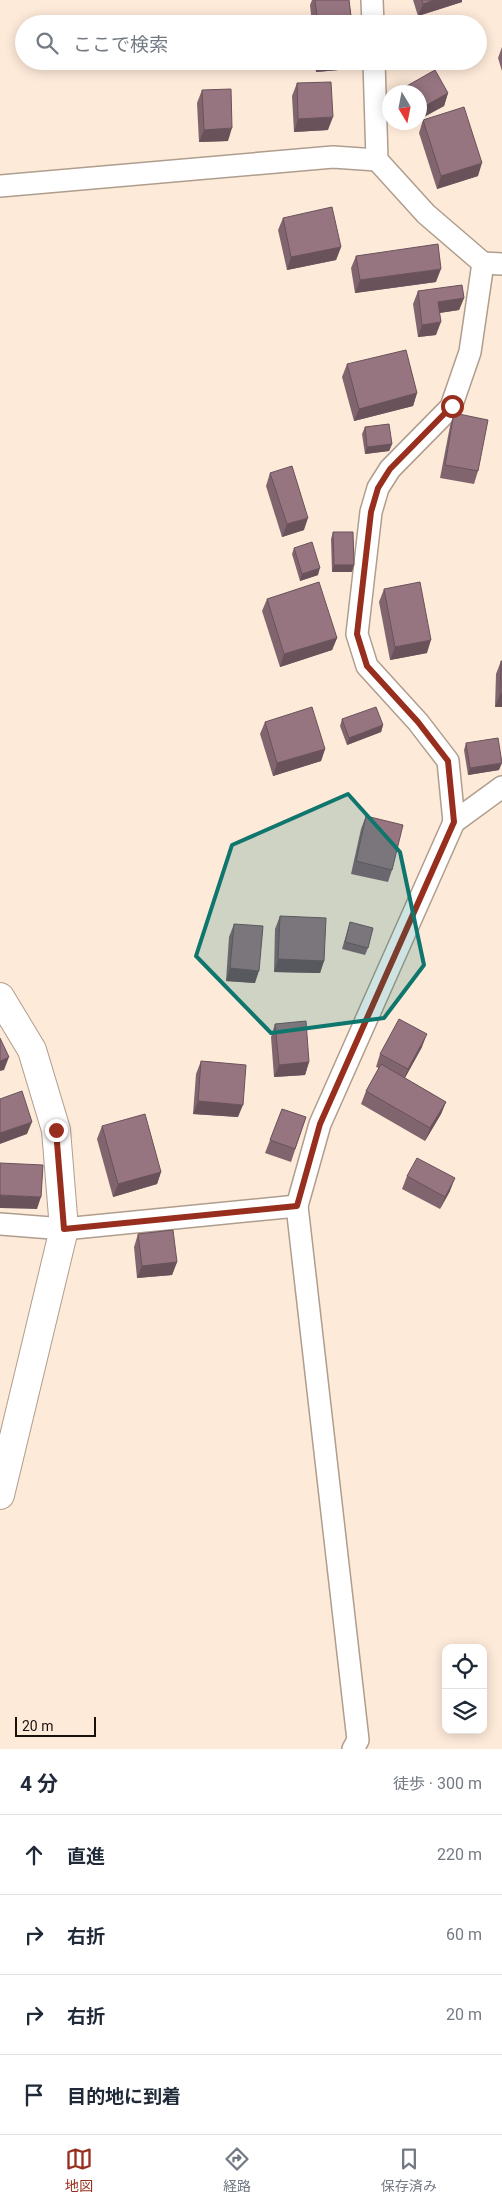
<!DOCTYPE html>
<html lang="ja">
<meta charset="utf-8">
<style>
body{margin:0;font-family:Roboto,"Noto Sans JP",sans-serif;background:#f2f2f3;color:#1f2937}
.controls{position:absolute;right:15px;bottom:15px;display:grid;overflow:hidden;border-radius:10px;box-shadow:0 2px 12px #0003}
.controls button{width:45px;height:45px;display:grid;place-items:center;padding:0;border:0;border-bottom:1px solid #e0e1e3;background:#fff;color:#1f2937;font:25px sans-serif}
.compass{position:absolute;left:382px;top:85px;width:45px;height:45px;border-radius:50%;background:#fff;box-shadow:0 2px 12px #0003;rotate:170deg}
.scale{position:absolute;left:15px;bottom:12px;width:81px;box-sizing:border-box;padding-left:5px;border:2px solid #17100b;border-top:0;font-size:14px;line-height:18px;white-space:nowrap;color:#17100b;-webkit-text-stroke:4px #feead9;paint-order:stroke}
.stop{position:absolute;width:15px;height:15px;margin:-11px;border:4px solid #982f1e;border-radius:50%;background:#fff}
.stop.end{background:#982f1e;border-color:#fff;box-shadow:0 1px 5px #0008}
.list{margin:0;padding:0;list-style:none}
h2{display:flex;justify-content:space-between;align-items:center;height:65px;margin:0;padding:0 20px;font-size:21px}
h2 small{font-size:16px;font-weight:400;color:#747a83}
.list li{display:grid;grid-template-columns:32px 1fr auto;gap:15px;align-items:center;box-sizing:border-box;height:80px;padding:0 20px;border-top:1px solid #e0e1e3}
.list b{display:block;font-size:19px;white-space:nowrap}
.list em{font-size:16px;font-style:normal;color:#747a83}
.icon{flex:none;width:28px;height:28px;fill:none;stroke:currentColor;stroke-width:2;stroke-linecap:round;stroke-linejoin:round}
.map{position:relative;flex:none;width:502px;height:1749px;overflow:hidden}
.search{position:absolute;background:#fff;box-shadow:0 2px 12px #0003;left:15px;right:15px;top:15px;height:55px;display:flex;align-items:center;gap:12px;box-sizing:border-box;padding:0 18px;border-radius:28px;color:#747a83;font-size:19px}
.sheet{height:385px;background:#fff}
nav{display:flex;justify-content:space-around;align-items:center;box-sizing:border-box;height:70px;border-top:1px solid #e0e1e3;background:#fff;font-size:14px;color:#747a83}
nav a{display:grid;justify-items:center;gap:2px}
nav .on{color:#982f1e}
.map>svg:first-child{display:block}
</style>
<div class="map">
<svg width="502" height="1749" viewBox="0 0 502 1749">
<rect width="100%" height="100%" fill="#feead9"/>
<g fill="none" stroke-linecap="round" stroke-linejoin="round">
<g stroke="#af9d8d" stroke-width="24">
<g id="street">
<polyline points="372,0 373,24"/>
<polyline points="374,61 377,160 426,214 483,263 502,264"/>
<polyline points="0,186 333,157 377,160"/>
<polyline points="454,822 448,761 418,722 367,666 357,634 371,512 378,488 390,469 451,407 470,352 483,263"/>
<polyline points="0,1224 64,1229 297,1206"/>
<polyline points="353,1749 358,1740 297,1206 320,1124 454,822 502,787"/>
</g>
</g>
<g stroke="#af9d8d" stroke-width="30">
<polyline id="secondary" points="0,997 32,1050 56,1130 64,1229 0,1495"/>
</g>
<use href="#street" stroke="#fff" stroke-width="21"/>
<use href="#secondary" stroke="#fff" stroke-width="28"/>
</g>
<g fill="#81656e">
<polygon points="312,0 349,0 352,24 312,24 310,5"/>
<polygon points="413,0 462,0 462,2 418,16"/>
<polygon points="502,47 502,71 498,58"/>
<polygon points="315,61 353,61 350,69 316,72"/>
<polygon points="297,83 328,130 294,132 292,96"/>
<polygon points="405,87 448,93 444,106 420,119 420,92 403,92"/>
<polygon points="202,90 228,141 199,142 197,103"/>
<polygon points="423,120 478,176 437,189 419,133"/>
<polygon points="283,218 341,247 336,260 287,270 278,230"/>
<polygon points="356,256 436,282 355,293 351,268"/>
<polygon points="418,291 464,298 459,310 439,313 436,335 418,337 413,304"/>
<polygon points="347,364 417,393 413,406 354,421 342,377"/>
<polygon points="454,413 478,471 474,484 440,478 450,426"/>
<polygon points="365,427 392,444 389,451 365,454 362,434"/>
<polygon points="270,473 304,530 282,537 266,486"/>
<polygon points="333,532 352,572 332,572 331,539"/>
<polygon points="294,548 318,575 300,581 292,554"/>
<polygon points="384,589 427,653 390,660 379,602"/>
<polygon points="267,599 337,638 332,650 280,667 262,611"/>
<polygon points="501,661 502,707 495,707 496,674"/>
<polygon points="342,719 383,725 381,732 347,745 340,726"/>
<polygon points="265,722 325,749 321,761 273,776 260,734"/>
<polygon points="466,743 499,770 468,775 464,750"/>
<polygon points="366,816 392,870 388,882 351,874 361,829"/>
<polygon points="280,916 324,961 320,973 274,972 275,929"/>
<polygon points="350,922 368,948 365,955 342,949"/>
<polygon points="234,924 255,983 226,981 229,937"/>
<polygon points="275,1024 309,1062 305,1075 274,1077 271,1037"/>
<polygon points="422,1047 405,1078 446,1102 441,1114 425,1141 361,1104 366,1091 379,1068 376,1067 380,1054"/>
<polygon points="201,1061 238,1117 193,1114 196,1074"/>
<polygon points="282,1109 306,1117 291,1162 265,1153"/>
<polygon points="102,1126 161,1172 157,1184 113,1197 97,1139"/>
<polygon points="407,1176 450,1191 440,1209 402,1189"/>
<polygon points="138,1234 177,1262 172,1275 137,1278 134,1247"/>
</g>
<g fill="#69525a">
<polygon points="435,0 462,0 462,2 418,16 423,4"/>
<polygon points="320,61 353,61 350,69 316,72"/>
<polygon points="448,93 444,106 420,119 420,109"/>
<polygon points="333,117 328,130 294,132 298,119"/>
<polygon points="232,128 228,141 199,142 204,130"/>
<polygon points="482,163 478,176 437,189 441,176"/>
<polygon points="341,247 336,260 287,270 291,257"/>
<polygon points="441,269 436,282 355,293 360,280"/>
<polygon points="464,298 459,310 433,314 438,302"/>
<polygon points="441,322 436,335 418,337 422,325"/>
<polygon points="417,393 413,406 354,421 359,409"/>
<polygon points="392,444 389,451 365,454 367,447"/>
<polygon points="308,518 304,530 282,537 287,524"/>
<polygon points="334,565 354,565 352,572 332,572"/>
<polygon points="320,568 318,575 300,581 302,574"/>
<polygon points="337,638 332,650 280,667 284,654"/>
<polygon points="431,640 427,653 390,660 395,647"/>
<polygon points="500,694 502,694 502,707 495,707"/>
<polygon points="383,725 381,732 347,745 349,738"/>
<polygon points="325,749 321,761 273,776 277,763"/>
<polygon points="502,763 499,770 468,775 470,768"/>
<polygon points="278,959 324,961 320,973 274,972"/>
<polygon points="230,968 259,971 255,983 226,981"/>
<polygon points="427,1034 422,1047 403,1081 408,1069"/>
<polygon points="9,1057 4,1070 0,1071 0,1061"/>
<polygon points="309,1062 305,1075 274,1077 279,1065"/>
<polygon points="198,1101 243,1105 238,1117 193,1114"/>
<polygon points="446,1102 441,1114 425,1141 430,1128"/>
<polygon points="32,1122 27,1134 0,1144 0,1133"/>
<polygon points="161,1172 157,1184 113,1197 118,1184"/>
<polygon points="455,1178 450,1191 440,1209 445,1197"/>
<polygon points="0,1195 41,1197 37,1209 0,1208"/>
<polygon points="177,1262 172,1275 137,1278 142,1266"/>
</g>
<g fill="#967580" stroke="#69525a">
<polygon points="315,0 349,0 352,24 318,24"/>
<polygon points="422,0 435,0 423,4"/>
<polygon points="435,70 448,93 420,109 420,92 408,92 405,87"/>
<polygon points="331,82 333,117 298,119 297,83"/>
<polygon points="231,89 232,128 204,130 202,90"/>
<polygon points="464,107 482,163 441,176 423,120"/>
<polygon points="332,207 341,247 291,257 283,218"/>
<polygon points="438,244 441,269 360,280 356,256"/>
<polygon points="462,285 464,298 438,302 441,322 422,325 418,291"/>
<polygon points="406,350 417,393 359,409 347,364"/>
<polygon points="454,413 488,420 478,471 445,465"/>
<polygon points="389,424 392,444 367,447 365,427"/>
<polygon points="292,466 308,518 287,524 270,473"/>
<polygon points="333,532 353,532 354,565 334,565"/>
<polygon points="312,542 320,568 302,574 294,548"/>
<polygon points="319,582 337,638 284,654 267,599"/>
<polygon points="420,582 431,640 395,647 384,589"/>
<polygon points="501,661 502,661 502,694 500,694"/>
<polygon points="312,707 325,749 277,763 265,722"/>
<polygon points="376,707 383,725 349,738 342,719"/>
<polygon points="498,738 502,763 470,768 466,743"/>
<polygon points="366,816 403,825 392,870 356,861"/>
<polygon points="280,916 326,918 324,961 278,959"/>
<polygon points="350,922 373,928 368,948 345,942"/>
<polygon points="234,924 263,926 259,971 230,968"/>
<polygon points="399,1019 427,1034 408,1069 380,1054"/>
<polygon points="306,1021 309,1062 279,1065 275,1024"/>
<polygon points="0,1038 9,1057 0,1061"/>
<polygon points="201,1061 246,1065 243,1105 198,1101"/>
<polygon points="381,1064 446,1102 430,1128 366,1091"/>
<polygon points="22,1091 32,1122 0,1133 0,1099"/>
<polygon points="282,1109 306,1117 295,1149 270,1140"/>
<polygon points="145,1114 161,1172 118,1184 102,1126"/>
<polygon points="417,1158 455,1178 445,1197 407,1176"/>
<polygon points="0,1163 43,1165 41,1197 0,1195"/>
<polygon points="173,1230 177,1262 142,1266 138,1234"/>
</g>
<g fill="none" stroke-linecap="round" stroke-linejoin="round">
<polyline stroke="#982f1e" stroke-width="6" points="56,1130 64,1229 297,1206 320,1124 454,822 448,761 418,722 367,666 357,634 371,512 378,488 390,469 452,406"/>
</g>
<path fill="#0f766e" fill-opacity="0.2" stroke="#0f766e" stroke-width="4" stroke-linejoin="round" d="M348,794L400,852L424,965L384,1018L271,1033L196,956L232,845Z"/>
</svg>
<div class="controls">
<button><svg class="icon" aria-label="locate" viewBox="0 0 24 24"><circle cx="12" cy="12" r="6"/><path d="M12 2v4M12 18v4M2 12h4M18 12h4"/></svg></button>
<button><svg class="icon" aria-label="layers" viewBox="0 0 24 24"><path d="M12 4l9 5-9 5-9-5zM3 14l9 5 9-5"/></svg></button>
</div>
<svg class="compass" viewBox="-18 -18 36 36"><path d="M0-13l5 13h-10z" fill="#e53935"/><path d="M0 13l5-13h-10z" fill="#747a83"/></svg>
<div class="scale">20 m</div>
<div class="stop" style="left:452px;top:406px"></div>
<div class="stop end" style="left:56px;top:1130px"></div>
<div class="search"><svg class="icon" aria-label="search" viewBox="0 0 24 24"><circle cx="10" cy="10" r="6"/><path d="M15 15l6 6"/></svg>ここで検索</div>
</div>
<section class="sheet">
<h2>4 分<small>徒歩 · 300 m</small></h2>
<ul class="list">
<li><svg class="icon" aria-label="ahead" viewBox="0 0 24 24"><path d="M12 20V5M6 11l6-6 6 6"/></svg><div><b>直進</b></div><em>220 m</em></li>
<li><svg class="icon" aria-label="right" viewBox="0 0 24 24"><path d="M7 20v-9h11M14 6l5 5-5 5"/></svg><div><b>右折</b></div><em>60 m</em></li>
<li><svg class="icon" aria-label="right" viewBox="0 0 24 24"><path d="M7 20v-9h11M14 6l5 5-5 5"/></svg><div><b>右折</b></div><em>20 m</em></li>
<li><svg class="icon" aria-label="arrive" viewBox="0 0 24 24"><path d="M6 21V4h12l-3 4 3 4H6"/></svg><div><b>目的地に到着</b></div></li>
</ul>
</section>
<nav>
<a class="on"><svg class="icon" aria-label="map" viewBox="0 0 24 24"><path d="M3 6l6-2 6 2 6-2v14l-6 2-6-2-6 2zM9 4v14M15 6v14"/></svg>地図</a>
<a><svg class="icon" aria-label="directions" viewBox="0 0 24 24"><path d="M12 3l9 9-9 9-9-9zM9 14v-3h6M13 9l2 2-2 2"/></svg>経路</a>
<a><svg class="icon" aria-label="saved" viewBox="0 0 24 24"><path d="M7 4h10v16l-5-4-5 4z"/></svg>保存済み</a>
</nav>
